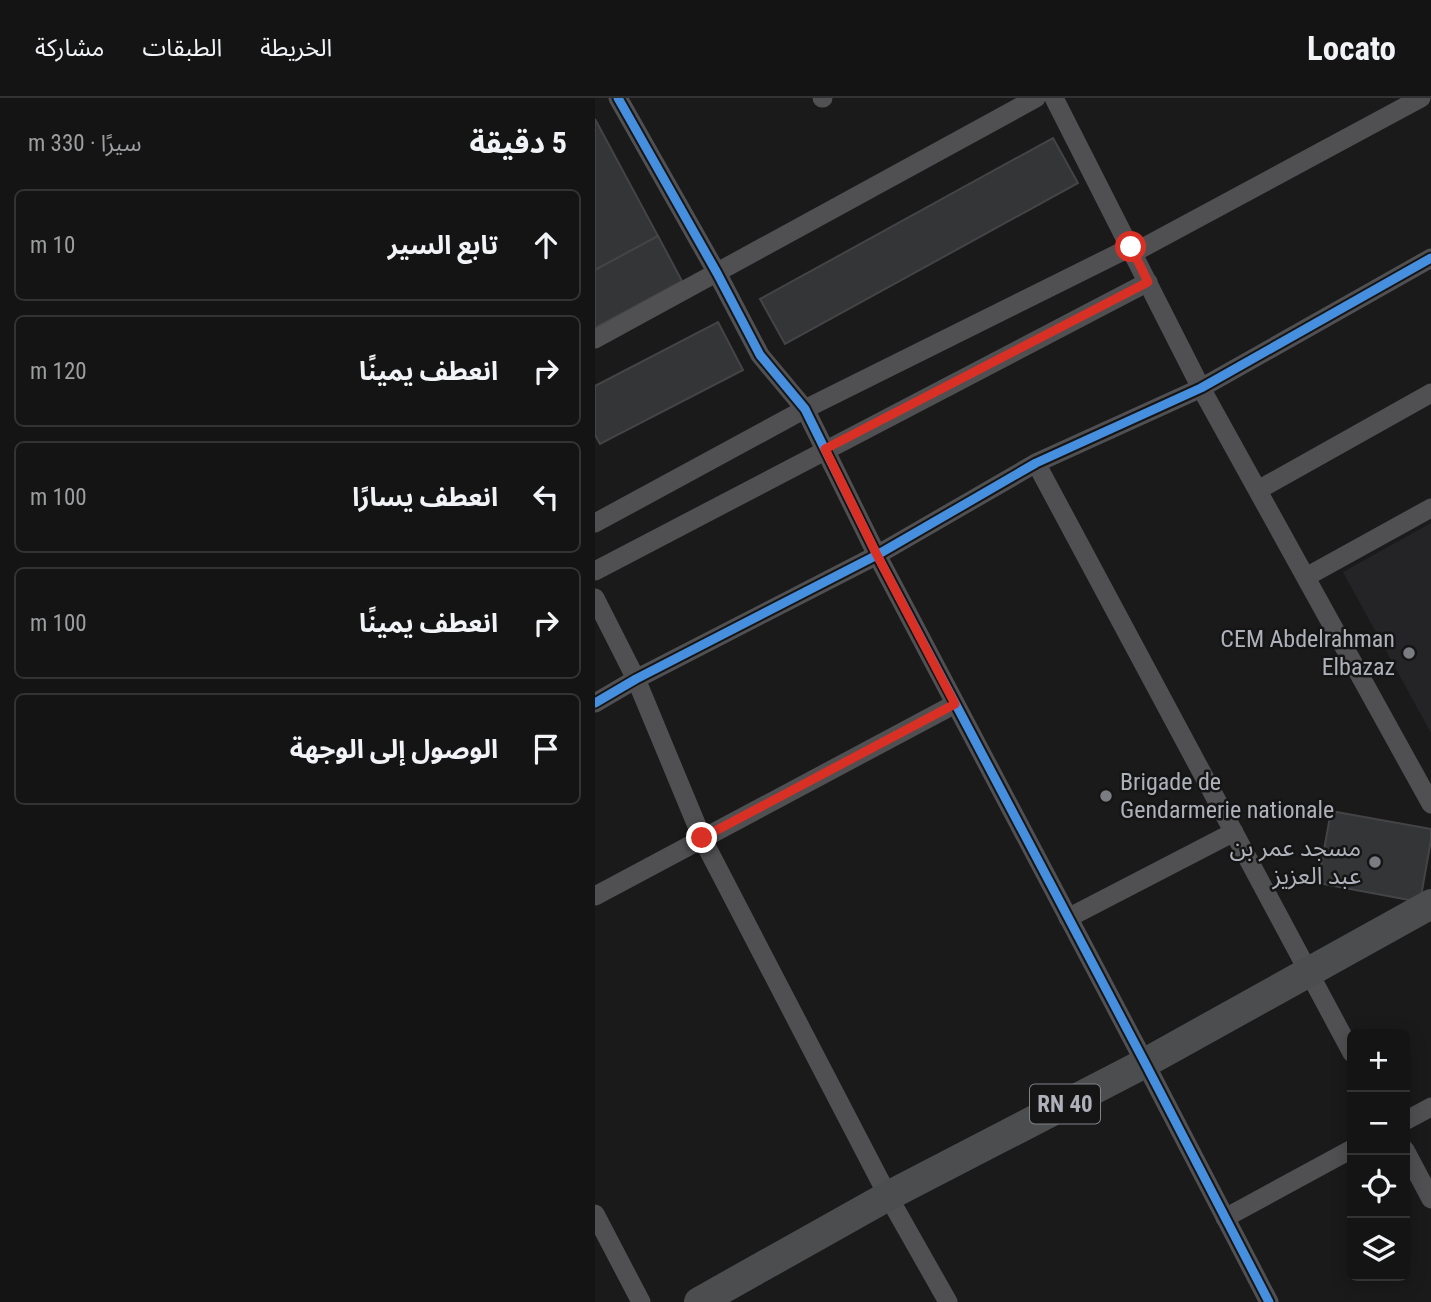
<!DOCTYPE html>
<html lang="ar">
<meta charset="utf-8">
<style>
body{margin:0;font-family:"Roboto Condensed","Noto Sans Arabic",sans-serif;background:#1d1d1d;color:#f1f3f6;direction:rtl}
.controls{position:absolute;right:21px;bottom:21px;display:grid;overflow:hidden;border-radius:10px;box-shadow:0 4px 18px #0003}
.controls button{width:63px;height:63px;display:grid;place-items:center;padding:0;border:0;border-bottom:2px solid #333334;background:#141414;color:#f1f3f6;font:35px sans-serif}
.stop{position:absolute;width:21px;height:21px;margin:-16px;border:5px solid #d93025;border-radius:50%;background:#fff}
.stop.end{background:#d93025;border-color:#fff;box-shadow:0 2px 7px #0008}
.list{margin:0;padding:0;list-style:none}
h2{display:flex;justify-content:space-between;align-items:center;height:91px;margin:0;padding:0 28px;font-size:30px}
h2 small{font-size:23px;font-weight:400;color:#9d9ea0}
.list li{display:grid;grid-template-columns:46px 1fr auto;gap:21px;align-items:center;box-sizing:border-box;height:112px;margin:0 14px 14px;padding:0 14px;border:2px solid #333334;border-radius:10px}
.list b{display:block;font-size:26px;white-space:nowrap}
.list em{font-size:23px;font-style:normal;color:#9d9ea0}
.icon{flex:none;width:38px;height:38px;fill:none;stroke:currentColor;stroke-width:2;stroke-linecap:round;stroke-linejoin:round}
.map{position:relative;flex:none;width:836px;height:1204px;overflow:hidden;direction:ltr}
header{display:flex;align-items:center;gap:42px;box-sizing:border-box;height:98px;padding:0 35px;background:#141414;border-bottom:2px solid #333334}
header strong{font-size:33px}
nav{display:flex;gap:38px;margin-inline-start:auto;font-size:24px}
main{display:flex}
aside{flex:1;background:#141414}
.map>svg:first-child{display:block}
</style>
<header>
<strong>Locato</strong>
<nav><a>الخريطة</a><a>الطبقات</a><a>مشاركة</a></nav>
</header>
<main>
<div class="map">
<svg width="836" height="1204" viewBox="0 0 836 1204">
<rect width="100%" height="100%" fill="#1a1a1b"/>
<polygon fill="#242426" points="836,425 836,635 748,474"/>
<g fill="#343536" stroke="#444447" stroke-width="2">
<polygon points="0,21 63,138 0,172"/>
<polygon points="458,40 483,85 190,246 165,201"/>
<polygon points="63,138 87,183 0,230 0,172"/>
<polygon points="123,224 148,272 5,346 0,337 0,288"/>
<polygon points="736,713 836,731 836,742 825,804 723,785"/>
</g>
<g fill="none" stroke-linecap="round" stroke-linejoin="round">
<g stroke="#505053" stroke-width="19">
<polyline points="23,0 122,175 165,257 210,311 282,457 550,965 674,1204"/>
<polyline points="227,0 228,0"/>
<polyline points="459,0 606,290 836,706"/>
<polyline points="538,155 826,0"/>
<polyline points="0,241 441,0"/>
<polyline points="441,365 757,955"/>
<polyline points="663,392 836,295"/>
<polyline points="0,425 210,311 536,149"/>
<polyline points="0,473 553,184"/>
<polyline points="711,479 836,410"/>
<polyline points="0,500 41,581 107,740 293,1098 353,1204"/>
<polyline points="0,605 41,581 282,457 441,365 606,290 836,160"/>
<polyline points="0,798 360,606"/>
<polyline points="473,820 639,734"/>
<polyline points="810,1023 836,1009"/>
<polyline points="810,1052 836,1101"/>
<polyline points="0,1116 46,1204"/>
<polyline points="630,1120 757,1051"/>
</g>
<polyline stroke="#4c4d4f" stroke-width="30" points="104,1204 293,1098 550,965 836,806"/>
<g stroke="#151516" stroke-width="13">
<g id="cycleway">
<polyline points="23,0 122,175 165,257 210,311 282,457 550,965 674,1204"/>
<polyline points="0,605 41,581 282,457 441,365 606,290 836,160"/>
</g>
</g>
<use href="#cycleway" stroke="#468fdf" stroke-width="9"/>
</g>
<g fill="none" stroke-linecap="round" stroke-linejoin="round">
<polyline stroke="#d93025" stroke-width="9" points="107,740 360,606 282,457 230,351 553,184 536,149"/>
</g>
<g fill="#7a7c82" stroke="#151516" stroke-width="2.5">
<circle cx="814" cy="555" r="7"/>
<circle cx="511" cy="698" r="7"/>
<circle cx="780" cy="764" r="7"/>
</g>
<g text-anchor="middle" stroke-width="5" stroke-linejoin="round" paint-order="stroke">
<rect fill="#151516" stroke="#808288" stroke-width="2" x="435" y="986.5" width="70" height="39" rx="5"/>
<g font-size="23" font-weight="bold" fill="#aeb1b9">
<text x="470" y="1014">RN 40</text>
</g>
<g font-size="24" fill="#aeb1b9" stroke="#151516" text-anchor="end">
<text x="800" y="549">CEM Abdelrahman<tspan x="800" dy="28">Elbazaz</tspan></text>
<text x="525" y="692" text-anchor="start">Brigade de<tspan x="525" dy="28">Gendarmerie nationale</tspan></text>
<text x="766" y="758">مسجد عمر بن<tspan x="766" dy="28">عبد العزيز</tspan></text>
</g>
</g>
</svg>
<div class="controls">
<button>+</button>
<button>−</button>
<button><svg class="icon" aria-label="locate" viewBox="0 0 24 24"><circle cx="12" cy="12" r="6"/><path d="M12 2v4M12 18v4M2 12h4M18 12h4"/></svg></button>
<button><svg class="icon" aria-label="layers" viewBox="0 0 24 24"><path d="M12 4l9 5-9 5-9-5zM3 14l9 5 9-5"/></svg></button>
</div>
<div class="stop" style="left:536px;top:149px"></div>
<div class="stop end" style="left:107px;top:740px"></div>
</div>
<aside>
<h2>5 دقيقة<small>سيرًا · 330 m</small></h2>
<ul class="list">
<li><svg class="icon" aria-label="ahead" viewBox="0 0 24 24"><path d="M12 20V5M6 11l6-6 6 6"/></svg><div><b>تابع السير</b></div><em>10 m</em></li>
<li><svg class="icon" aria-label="right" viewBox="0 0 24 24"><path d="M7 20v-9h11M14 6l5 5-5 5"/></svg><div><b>انعطف يمينًا</b></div><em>120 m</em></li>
<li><svg class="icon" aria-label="left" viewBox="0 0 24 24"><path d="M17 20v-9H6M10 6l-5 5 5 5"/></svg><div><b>انعطف يسارًا</b></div><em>100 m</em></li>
<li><svg class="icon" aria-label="right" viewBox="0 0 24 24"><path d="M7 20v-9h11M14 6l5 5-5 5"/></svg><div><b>انعطف يمينًا</b></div><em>100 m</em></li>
<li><svg class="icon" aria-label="arrive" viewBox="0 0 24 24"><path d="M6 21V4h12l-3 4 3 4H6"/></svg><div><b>الوصول إلى الوجهة</b></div></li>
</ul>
</aside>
</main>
